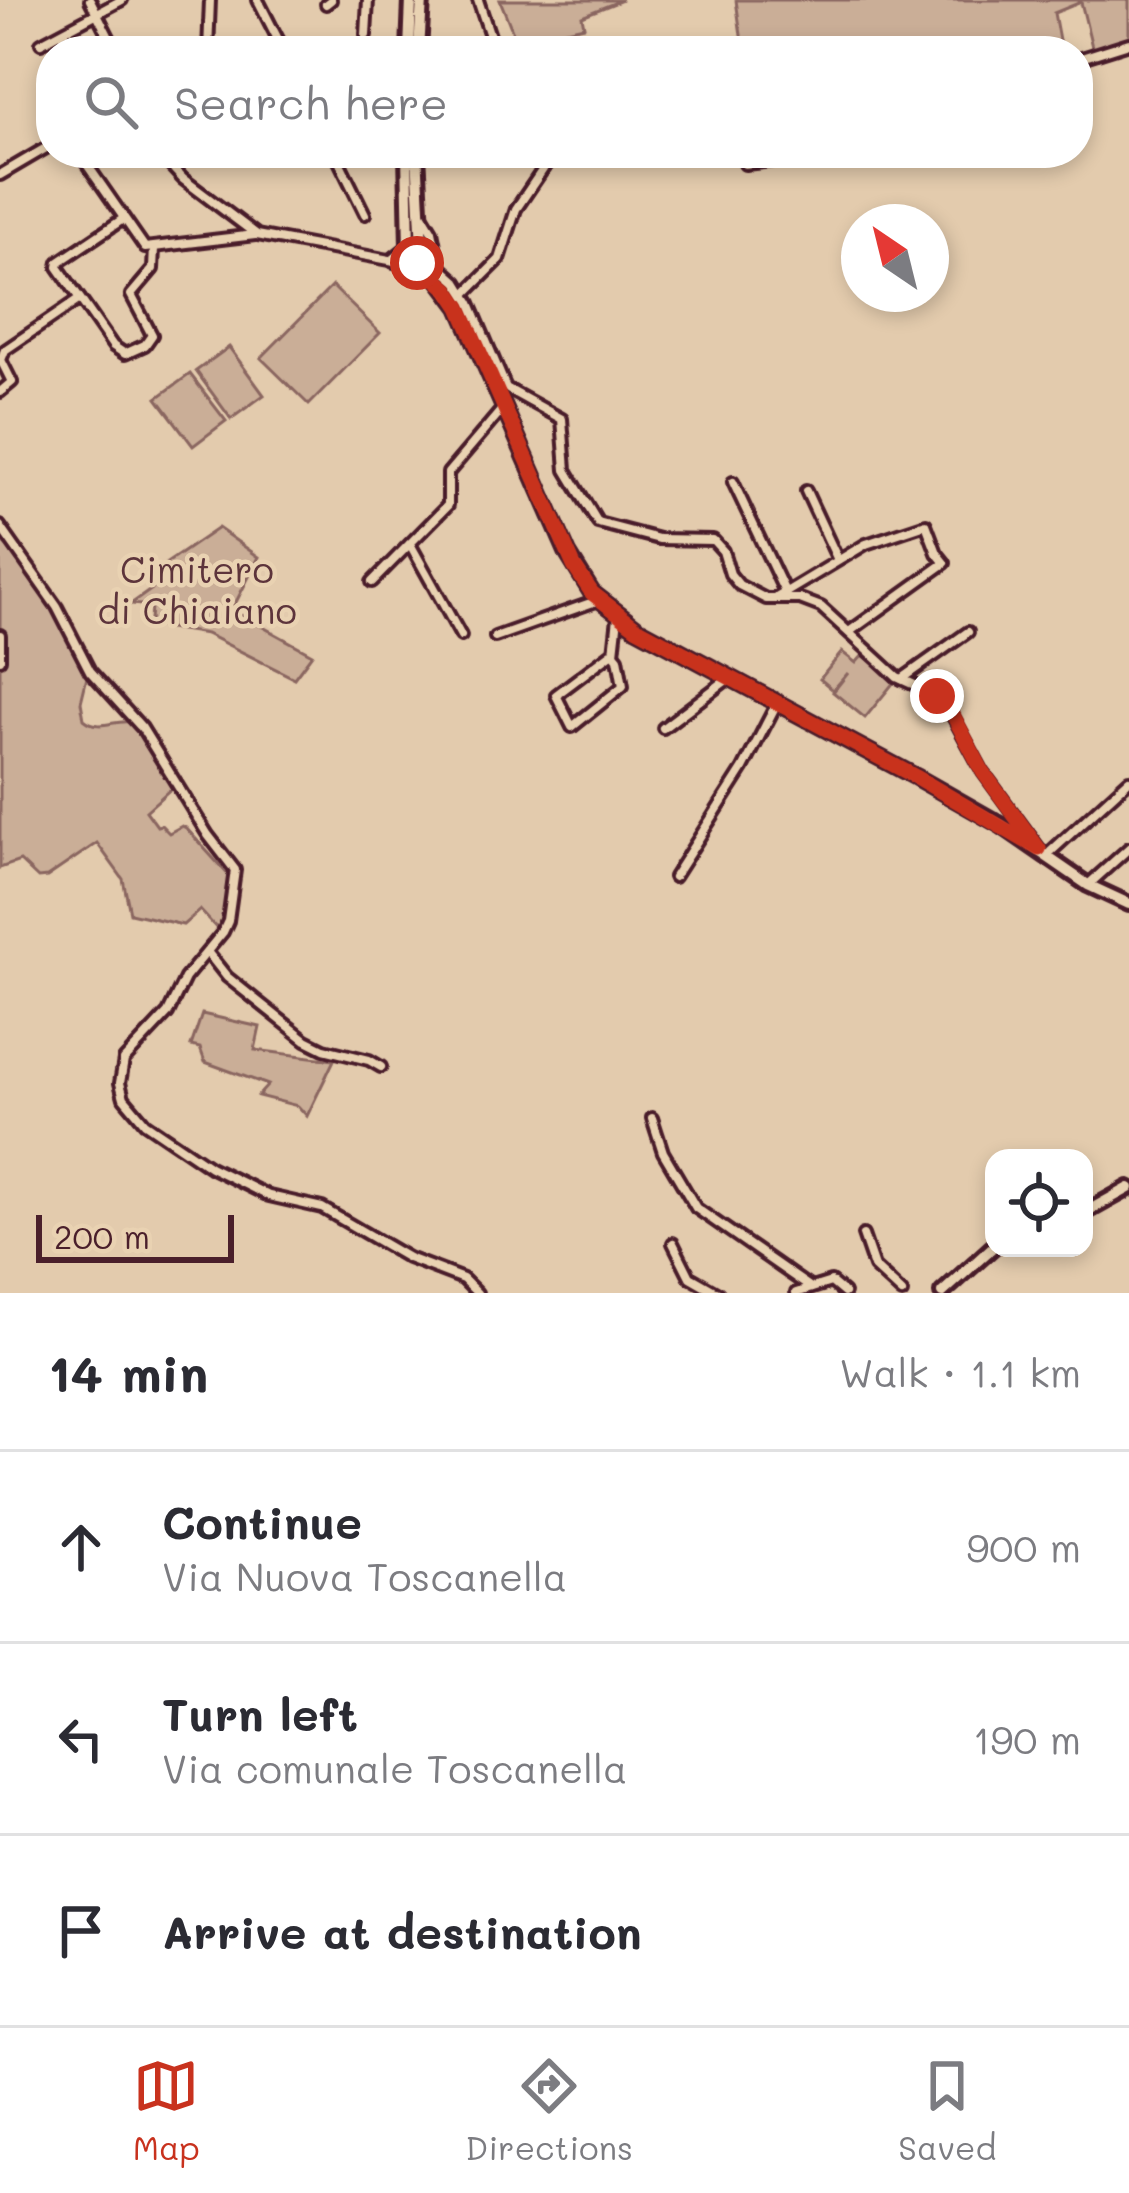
<!DOCTYPE html>
<meta charset="utf-8">
<style>
body{margin:0;font-family:Mali,sans-serif;background:#f7f7f7;color:#2b2b33}
.controls{position:absolute;right:36px;bottom:36px;display:grid;overflow:hidden;border-radius:24px;box-shadow:0 6px 18px #0003}
.controls button{width:108px;height:108px;display:grid;place-items:center;padding:0;border:0;border-bottom:3px solid #e1e1e2;background:#fff;color:#2b2b33;font:60px sans-serif}
.compass{position:absolute;left:841px;top:204px;width:108px;height:108px;border-radius:50%;background:#fff;box-shadow:0 6px 18px #0003;rotate:325deg}
.scale{position:absolute;left:36px;bottom:30px;width:198px;box-sizing:border-box;padding-left:12px;border:6px solid #4a1f2b;border-top:0;font-size:33px;line-height:42px;white-space:nowrap;color:#4a1f2b;-webkit-text-stroke:9px #e9d2b2;paint-order:stroke}
.stop{position:absolute;width:36px;height:36px;margin:-27px;border:9px solid #c8321e;border-radius:50%;background:#fff}
.stop.end{background:#c8321e;border-color:#fff;box-shadow:0 3px 12px #0008}
.list{margin:0;padding:0;list-style:none}
h2{display:flex;justify-content:space-between;align-items:center;height:156px;margin:0;padding:0 48px;font-size:51px}
h2 small{font-size:39px;font-weight:400;color:#7c7c81}
.list li{display:grid;grid-template-columns:78px 1fr auto;gap:36px;align-items:center;box-sizing:border-box;height:192px;padding:0 48px;border-top:3px solid #e1e1e2}
.list b{display:block;font-size:45px;white-space:nowrap}
.list p{margin:0;font-size:39px;white-space:nowrap;color:#7c7c81}
.list em{font-size:39px;font-style:normal;color:#7c7c81}
.icon{flex:none;width:66px;height:66px;fill:none;stroke:currentColor;stroke-width:2;stroke-linecap:round;stroke-linejoin:round}
.map{position:relative;flex:none;width:1129px;height:1293px;overflow:hidden}
.search{position:absolute;background:#fff;box-shadow:0 6px 18px #0003;left:36px;right:36px;top:36px;height:132px;display:flex;align-items:center;gap:30px;box-sizing:border-box;padding:0 42px;border-radius:48px;color:#7c7c81;font-size:45px}
.sheet{height:732px;background:#fff}
nav{display:flex;justify-content:space-around;align-items:center;box-sizing:border-box;height:168px;border-top:3px solid #e1e1e2;background:#fff;font-size:33px;color:#7c7c81}
nav a{display:grid;justify-items:center;gap:6px}
nav .on{color:#c8321e}
.map>svg:first-child{display:block}
</style>
<div class="map">
<svg width="1129" height="1293" viewBox="0 0 1129 1293">
<rect width="100%" height="100%" fill="#e3cbad"/>
<filter id="ink" filterUnits="userSpaceOnUse"><feTurbulence type="fractalNoise" baseFrequency=".00833" numOctaves="2"/><feDisplacementMap in="SourceGraphic" scale="24" xChannelSelector="R" yChannelSelector="G"/><feConvolveMatrix kernelMatrix="1 2 1 2 8 2 1 2 1" color-interpolation-filters="sRGB"/></filter>
<g filter="url(#ink)">
<g fill="#caae97" stroke="#8a6661" stroke-width="3">
<polygon points="500,0 622,0 582,16 584,26 561,31 558,37 561,47 537,51 532,38 516,40"/>
<polygon points="736,0 1129,0 1129,39 1093,51 1081,2 1054,13 1061,51 755,51 752,41 742,42"/>
<polygon points="332,286 380,333 309,405 261,358"/>
<polygon points="229,347 264,395 231,419 196,371"/>
<polygon points="190,374 226,421 193,446 157,398"/>
<polygon points="218,528 259,557 232,610 312,654 294,678 206,634 156,626 156,622 150,621 151,606 131,604 152,589 158,569"/>
<path d="M0,541C42,571 63,632 87,677L81,702L84,719C101,733 116,717 135,723L175,785L146,811L157,826L161,825L169,833L182,826L186,828L231,878L219,931L200,910L183,925L130,913L123,879L97,843L47,877L38,878L20,861L0,868Z"/>
<polygon points="842,652 856,663 863,655 895,681 865,718 833,692 848,673 833,690 820,679"/>
<polygon points="202,1014 260,1027 255,1050 334,1060 307,1116 298,1106 258,1096 268,1085 205,1062 200,1048 191,1046"/>
</g>
<g fill="none" stroke-linecap="round" stroke-linejoin="round">
<g stroke="#4a1f2b" stroke-width="16">
<g id="street">
<polyline points="90,0 116,51"/>
<polyline points="258,0 284,51"/>
<polyline points="478,0 495,51"/>
<polyline points="326,4 331,0"/>
<polyline points="366,35 368,0"/>
<polyline points="41,43 122,0"/>
<polyline points="208,51 210,0"/>
<polyline points="1078,59 1129,43"/>
<polyline points="79,153 145,248 255,235"/>
<polyline points="159,153 183,179 257,235 416,265"/>
<polyline points="335,153 365,214"/>
<polyline points="745,164 773,161 787,153"/>
<polyline points="0,175 51,145"/>
<polyline points="421,213 432,231 439,266 457,282 470,303 506,388 562,419 566,470 598,523 659,539 713,540 723,551 730,574 739,585 766,599 800,599 821,607 897,677 943,698 983,772 1038,847"/>
<polyline points="123,219 59,262 58,267 113,346 125,354 145,345 152,335 131,295 153,269 154,248"/>
<polyline points="465,294 500,259 516,209 554,153"/>
<polyline points="0,392 12,382 1,360 5,350 80,299"/>
<polyline points="733,482 785,592"/>
<polyline points="806,491 838,560"/>
<polyline points="0,526 57,607 90,671 142,728 208,835 235,870 228,921 223,932 185,978 168,1013 124,1060 120,1083 124,1098 145,1123 210,1167 269,1196 322,1208 408,1258 463,1279 477,1293"/>
<polyline points="410,544 461,636"/>
<polyline points="372,582 448,505 448,473 504,407"/>
<polyline points="778,597 866,544 926,524 937,553 945,563 849,632"/>
<polyline points="0,635 0,659"/>
<polyline points="495,637 599,600"/>
<polygon points="613,652 618,658 623,686 572,727 556,695"/>
<polyline points="614,653 618,617"/>
<polyline points="902,679 968,632"/>
<polyline points="663,728 729,678"/>
<polyline points="1047,855 1129,780"/>
<polyline points="674,877 743,769 777,703"/>
<polyline points="1088,885 1129,848"/>
<polyline points="208,953 227,977 306,1040 324,1049 369,1060 381,1067"/>
<polyline points="652,1118 663,1152 696,1208 811,1288"/>
<polyline points="863,1235 874,1267 902,1293"/>
<polyline points="673,1243 690,1277 718,1293"/>
<polyline points="796,1293 831,1282 844,1293"/>
</g>
</g>
<g stroke="#4a1f2b" stroke-width="20">
<g id="secondary">
<polyline points="409,51 411,0"/>
<polyline points="419,51 422,0"/>
<polyline points="407,153 409,248 416,265"/>
<polyline points="417,153 422,247 433,271 460,307 568,554 592,593 637,628 916,777 1001,825 1088,885 1129,904"/>
<polyline points="394,260 409,248"/>
<polyline points="1084,1213 1129,1188"/>
<polyline points="942,1293 994,1246"/>
</g>
</g>
<use href="#street" stroke="#e9d2b2" stroke-width="8"/>
<use href="#secondary" stroke="#e9d2b2" stroke-width="10"/>
</g>
</g>
<g fill="none" stroke-linecap="round" stroke-linejoin="round" filter="url(#ink)">
<polyline stroke="#c8321e" stroke-width="15" points="417,263 448,289 460,307 574,566 592,593 637,628 916,777 1039,849 983,772 951,711 937,696"/>
</g>
<g text-anchor="middle" stroke-width="9" stroke-linejoin="round" paint-order="stroke">
<g font-size="36" fill="#5d343b" stroke="#e9d2b2">
<text x="197" y="583">Cimitero<tspan x="197" dy="41">di Chiaiano</tspan></text>
</g>
</g>
</svg>
<div class="controls">
<button><svg class="icon" aria-label="locate" viewBox="0 0 24 24"><circle cx="12" cy="12" r="6"/><path d="M12 2v4M12 18v4M2 12h4M18 12h4"/></svg></button>
</div>
<svg class="compass" viewBox="-18 -18 36 36"><path d="M0-13l5 13h-10z" fill="#e53935"/><path d="M0 13l5-13h-10z" fill="#7c7c81"/></svg>
<div class="scale">200 m</div>
<div class="stop" style="left:417px;top:263px"></div>
<div class="stop end" style="left:937px;top:696px"></div>
<div class="search"><svg class="icon" aria-label="search" viewBox="0 0 24 24"><circle cx="10" cy="10" r="6"/><path d="M15 15l6 6"/></svg>Search here</div>
</div>
<section class="sheet">
<h2>14 min<small>Walk · 1.1 km</small></h2>
<ul class="list">
<li><svg class="icon" aria-label="ahead" viewBox="0 0 24 24"><path d="M12 20V5M6 11l6-6 6 6"/></svg><div><b>Continue</b><p>Via Nuova Toscanella</p></div><em>900 m</em></li>
<li><svg class="icon" aria-label="left" viewBox="0 0 24 24"><path d="M17 20v-9H6M10 6l-5 5 5 5"/></svg><div><b>Turn left</b><p>Via comunale Toscanella</p></div><em>190 m</em></li>
<li><svg class="icon" aria-label="arrive" viewBox="0 0 24 24"><path d="M6 21V4h12l-3 4 3 4H6"/></svg><div><b>Arrive at destination</b></div></li>
</ul>
</section>
<nav>
<a class="on"><svg class="icon" aria-label="map" viewBox="0 0 24 24"><path d="M3 6l6-2 6 2 6-2v14l-6 2-6-2-6 2zM9 4v14M15 6v14"/></svg>Map</a>
<a><svg class="icon" aria-label="directions" viewBox="0 0 24 24"><path d="M12 3l9 9-9 9-9-9zM9 14v-3h6M13 9l2 2-2 2"/></svg>Directions</a>
<a><svg class="icon" aria-label="saved" viewBox="0 0 24 24"><path d="M7 4h10v16l-5-4-5 4z"/></svg>Saved</a>
</nav>
